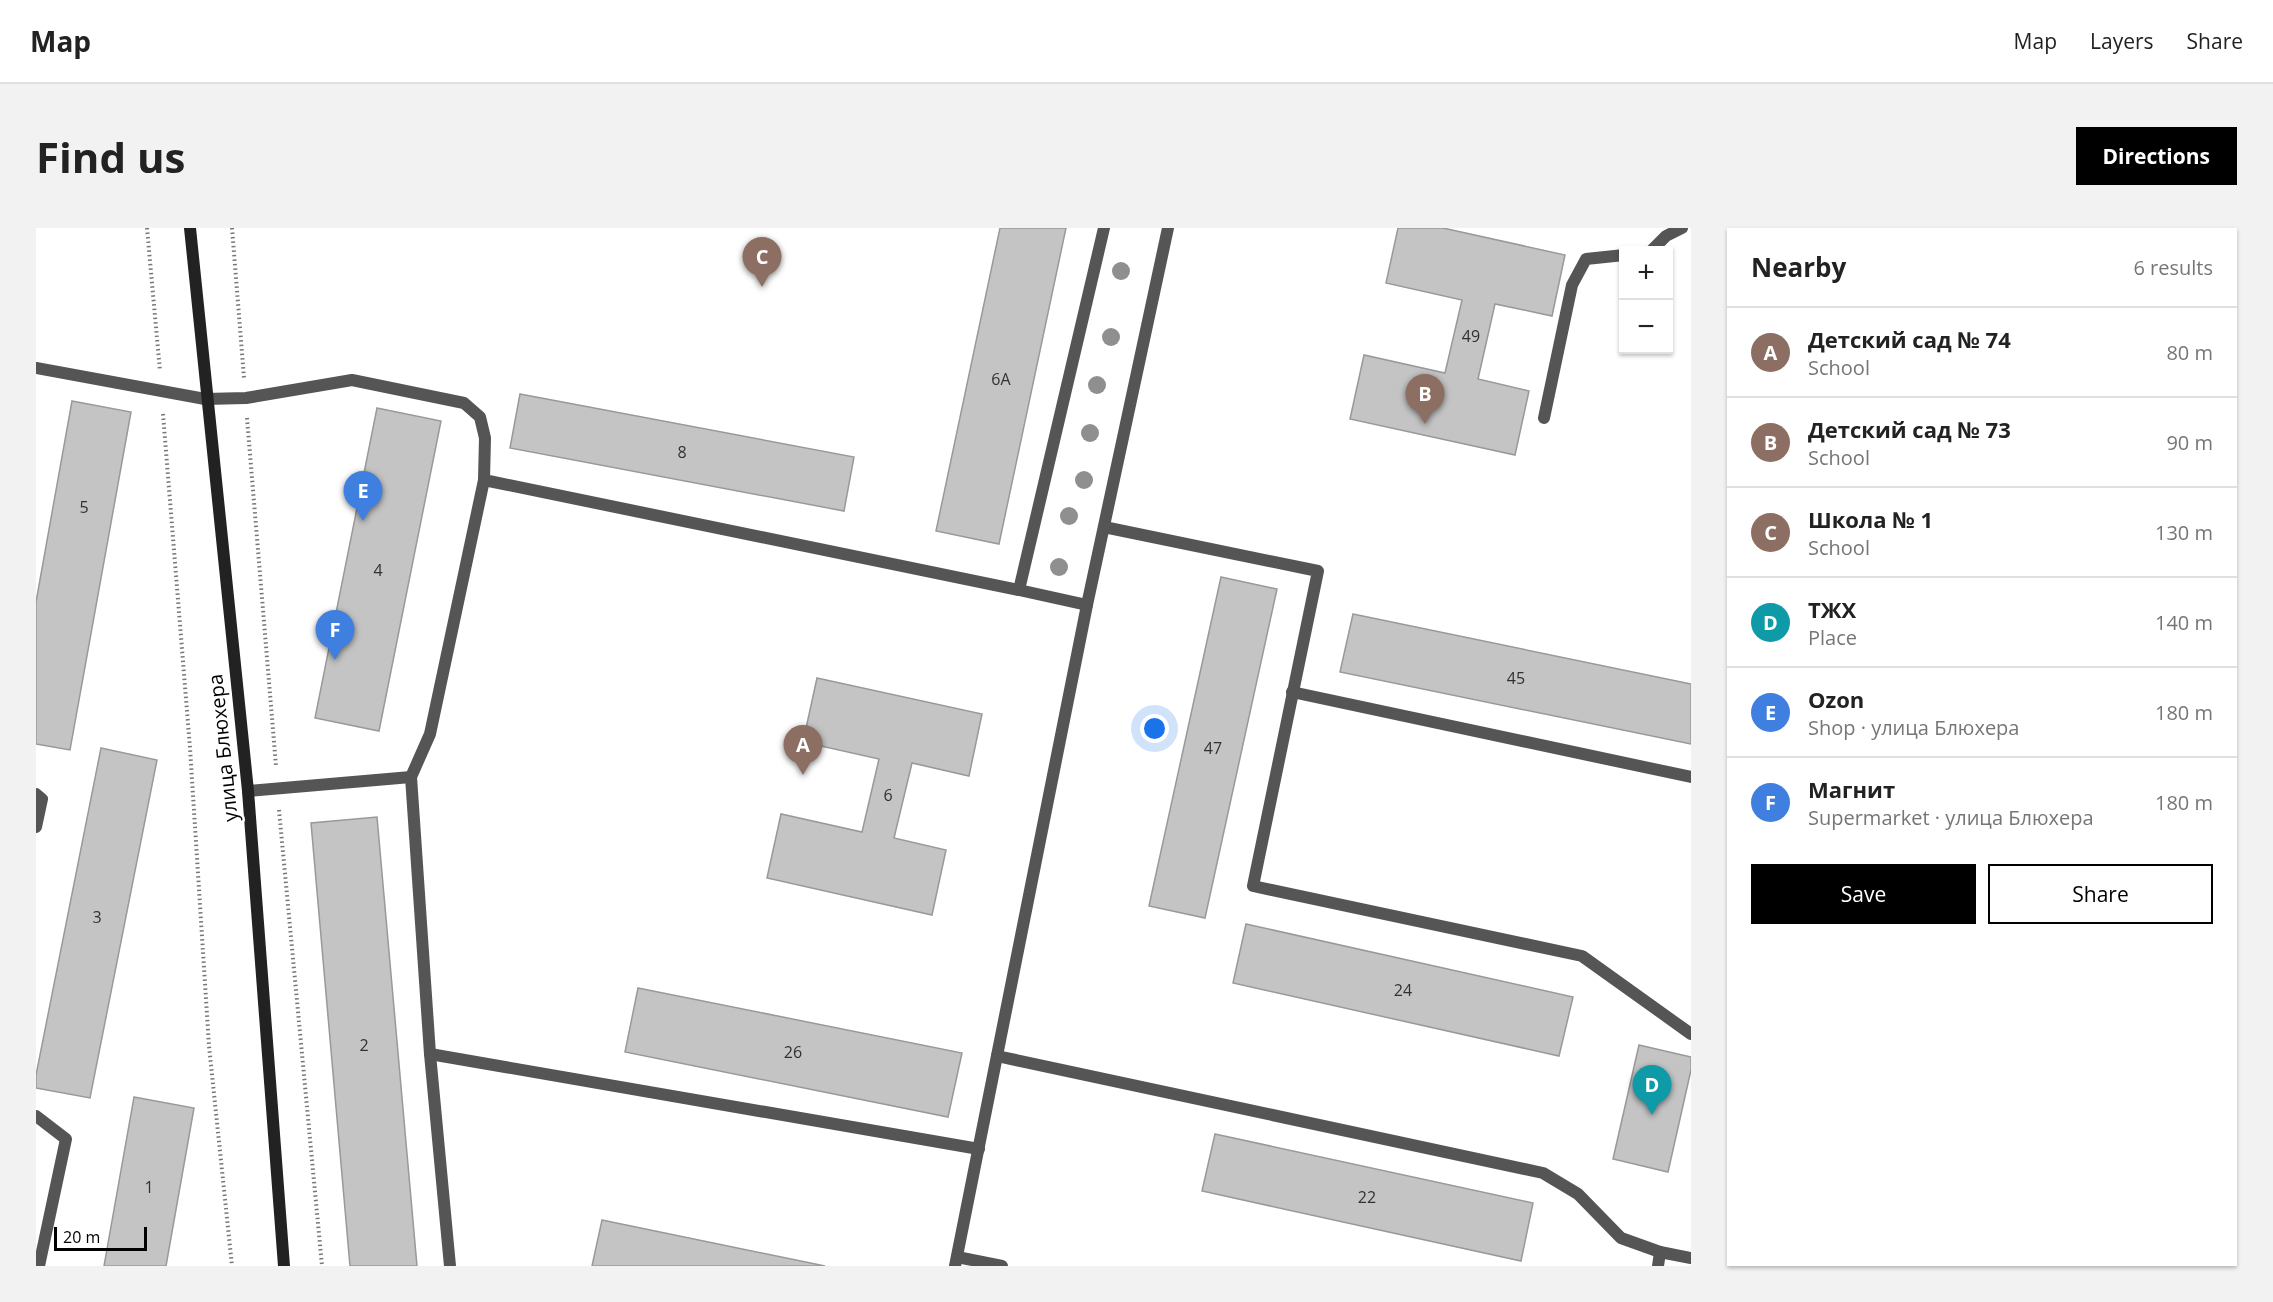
<!DOCTYPE html>
<meta charset="utf-8">
<style>
body{margin:0;font-family:"Open Sans",sans-serif;background:#f2f2f2;color:#222}
.controls{position:absolute;right:18px;top:18px;display:grid;overflow:hidden;border-radius:0px;box-shadow:0 2px 4px #0004}
.controls button{width:54px;height:54px;display:grid;place-items:center;padding:0;border:0;border-bottom:2px solid #e0e0e0;background:#fff;color:#222;font:30px sans-serif}
.scale{position:absolute;left:18px;bottom:15px;width:93px;box-sizing:border-box;padding-left:6px;border:3px solid #000;border-top:0;font-size:16px;line-height:21px;white-space:nowrap;color:#000;-webkit-text-stroke:4px #fff;paint-order:stroke}
.you{position:absolute;left:1119px;top:501px;width:21px;height:21px;margin:-15px;border:4px solid #fff;border-radius:50%;background:#1a73e8;box-shadow:0 0 0 9px #1a73e833}
.badge{display:grid;place-items:center;width:39px;height:39px;border-radius:50%;background:#000;color:#fff;font-size:20px;font-weight:700}
.pin{position:absolute;translate:-50% -50px;filter:drop-shadow(0 2px 3px #0008)}
.pin::after{content:'';position:absolute;top:32px;width:21px;height:18px;background:inherit;clip-path:polygon(0 0,100% 0,50% 100%)}
.list{margin:0;padding:0;list-style:none}
h2{display:flex;justify-content:space-between;align-items:center;height:78px;margin:0;padding:0 24px;font-size:26px}
h2 small{font-size:20px;font-weight:400;color:#767676}
.list li{display:grid;grid-template-columns:39px 1fr auto;gap:18px;align-items:center;box-sizing:border-box;height:90px;padding:0 24px;border-top:2px solid #e0e0e0}
.list b{display:block;font-size:22px;white-space:nowrap}
.list p{margin:0;font-size:20px;white-space:nowrap;color:#767676}
.list em{font-size:20px;font-style:normal;color:#767676}
.actions{display:flex;gap:12px;padding:18px 24px}
.actions a{flex:1;padding:14px 0;border:2px solid #000;border-radius:0px;text-align:center;font-size:21px;color:#000}
.actions .main{background:#000;color:#fff}
.map{position:relative;flex:none;width:1655px;height:1038px;overflow:hidden;border-radius:0px}
header{display:flex;align-items:center;gap:36px;box-sizing:border-box;height:84px;padding:0 30px;background:#fff;border-bottom:2px solid #e0e0e0}
header strong{font-size:28px}
nav{display:flex;gap:33px;margin-inline-start:auto;font-size:21px}
.intro{display:flex;align-items:center;justify-content:space-between;box-sizing:border-box;height:144px;padding:0 36px}
h1{margin:0;font-size:42px}
.button{padding:15px 27px;border-radius:0px;background:#000;color:#fff;font-size:21px;font-weight:700}
main{display:flex;gap:36px;padding:0 36px}
aside{flex:1;background:#fff;border-radius:0px;box-shadow:0 2px 4px #0004}
.map>svg:first-child{display:block}
</style>
<header>
<strong>Map</strong>
<nav><a>Map</a><a>Layers</a><a>Share</a></nav>
</header>
<div class="intro"><h1>Find us</h1><a class="button">Directions</a></div>
<main>
<div class="map">
<svg width="1655" height="1038" viewBox="0 0 1655 1038">
<rect width="100%" height="100%" fill="#fff"/>
<g fill="#c4c4c4" stroke="#999" stroke-width="1.5">
<polygon points="964,0 1030,0 963,316 900,303"/>
<polygon points="1362,0 1407,0 1529,27 1516,88 1459,76 1442,151 1493,163 1479,227 1314,191 1328,127 1409,145 1426,72 1350,55"/>
<polygon points="484,166 818,229 808,283 474,220"/>
<polygon points="36,173 95,184 34,522 0,516 0,374"/>
<polygon points="341,180 405,193 343,503 279,490"/>
<polygon points="1185,349 1241,361 1169,690 1113,678"/>
<polygon points="1317,386 1655,456 1655,516 1304,444"/>
<polygon points="781,450 946,486 933,548 876,535 858,610 910,622 896,687 731,650 745,586 826,604 843,531 767,514"/>
<polygon points="65,520 121,532 54,870 0,860 0,847"/>
<polygon points="341,589 381,1038 314,1038 275,595"/>
<polygon points="1210,696 1537,769 1523,828 1197,755"/>
<polygon points="602,760 926,825 912,889 589,824"/>
<polygon points="1603,817 1655,829 1655,842 1632,944 1577,931"/>
<polygon points="98,869 158,880 130,1038 68,1038"/>
<polygon points="1179,906 1497,975 1485,1033 1166,963"/>
<polygon points="566,992 789,1038 556,1038"/>
</g>
<g fill="none" stroke-linecap="round" stroke-linejoin="round">
<g stroke="#777" stroke-width="4" stroke-dasharray="1.5 3" stroke-linecap="butt">
<polyline points="111,0 124,143"/>
<polyline points="196,0 208,150"/>
<polyline points="127,186 154,520 173,818 196,1038"/>
<polyline points="211,190 240,538"/>
<polyline points="243,582 286,1038"/>
</g>
<g stroke="#555" stroke-width="12">
<polyline points="1068,0 983,362 1051,377 1132,0"/>
<polyline points="1616,22 1630,8 1646,0"/>
<polyline points="0,140 169,171 210,170 316,152 428,175 444,189 449,210 448,252 983,362"/>
<polyline points="1508,190 1536,57 1550,31 1588,27"/>
<polyline points="1068,299 1282,343 1217,658 1546,728 1655,806"/>
<polyline points="1256,464 1655,549"/>
<polyline points="212,563 375,549"/>
<polyline points="0,566 6,571 0,599"/>
<polyline points="394,826 943,921"/>
<polyline points="961,828 1507,945 1542,966 1585,1010 1624,1024"/>
<polyline points="0,888 30,911 3,1038"/>
<polyline points="921,1029 966,1038"/>
<polyline points="414,1038 394,826 375,549 394,506 448,252"/>
<polyline points="919,1038 1051,377"/>
<polyline points="1622,1038 1624,1024 1655,1030"/>
</g>
<polyline stroke="#222" stroke-width="12" points="154,0 212,563 248,1038"/>
</g>
<g fill="#8f8f8f">
<circle cx="1085" cy="43" r="9"/>
<circle cx="1075" cy="109" r="9"/>
<circle cx="1061" cy="157" r="9"/>
<circle cx="1054" cy="205" r="9"/>
<circle cx="1048" cy="252" r="9"/>
<circle cx="1033" cy="288" r="9"/>
<circle cx="1023" cy="339" r="9"/>
</g>
<g text-anchor="middle" stroke-width="5" stroke-linejoin="round" paint-order="stroke">
<g font-size="16" fill="#313131">
<text x="1435" y="114">49</text>
<text x="965" y="157">6А</text>
<text x="646" y="230">8</text>
<text x="48" y="285">5</text>
<text x="342" y="348">4</text>
<text x="1480" y="456">45</text>
<text x="1177" y="526">47</text>
<text x="852" y="573">6</text>
<text x="61" y="695">3</text>
<text x="1367" y="768">24</text>
<text x="328" y="823">2</text>
<text x="757" y="830">26</text>
<text x="113" y="965">1</text>
<text x="1331" y="975">22</text>
</g>
<g font-size="20" fill="#000" stroke="#fff">
<text transform="translate(187 520) rotate(-96)" y="7">улица Блюхера</text>
</g>
</g>
</svg>
<div class="controls">
<button>+</button>
<button>−</button>
</div>
<div class="scale">20 m</div>
<div class="you"></div>
<div class="pin badge" style="left:767px;top:547px;background:#8d6e63">A</div>
<div class="pin badge" style="left:1389px;top:196px;background:#8d6e63">B</div>
<div class="pin badge" style="left:726px;top:59px;background:#8d6e63">C</div>
<div class="pin badge" style="left:1616px;top:887px;background:#0f9aa8">D</div>
<div class="pin badge" style="left:327px;top:293px;background:#3f7fe0">E</div>
<div class="pin badge" style="left:299px;top:432px;background:#3f7fe0">F</div>
</div>
<aside>
<h2>Nearby<small>6 results</small></h2>
<ul class="list">
<li><span class="badge" style="background:#8d6e63">A</span><div><b>Детский сад № 74</b><p>School</p></div><em>80 m</em></li>
<li><span class="badge" style="background:#8d6e63">B</span><div><b>Детский сад № 73</b><p>School</p></div><em>90 m</em></li>
<li><span class="badge" style="background:#8d6e63">C</span><div><b>Школа № 1</b><p>School</p></div><em>130 m</em></li>
<li><span class="badge" style="background:#0f9aa8">D</span><div><b>ТЖХ</b><p>Place</p></div><em>140 m</em></li>
<li><span class="badge" style="background:#3f7fe0">E</span><div><b>Ozon</b><p>Shop · улица Блюхера</p></div><em>180 m</em></li>
<li><span class="badge" style="background:#3f7fe0">F</span><div><b>Магнит</b><p>Supermarket · улица Блюхера</p></div><em>180 m</em></li>
</ul>
<div class="actions"><a class="main">Save</a><a>Share</a></div>
</aside>
</main>
